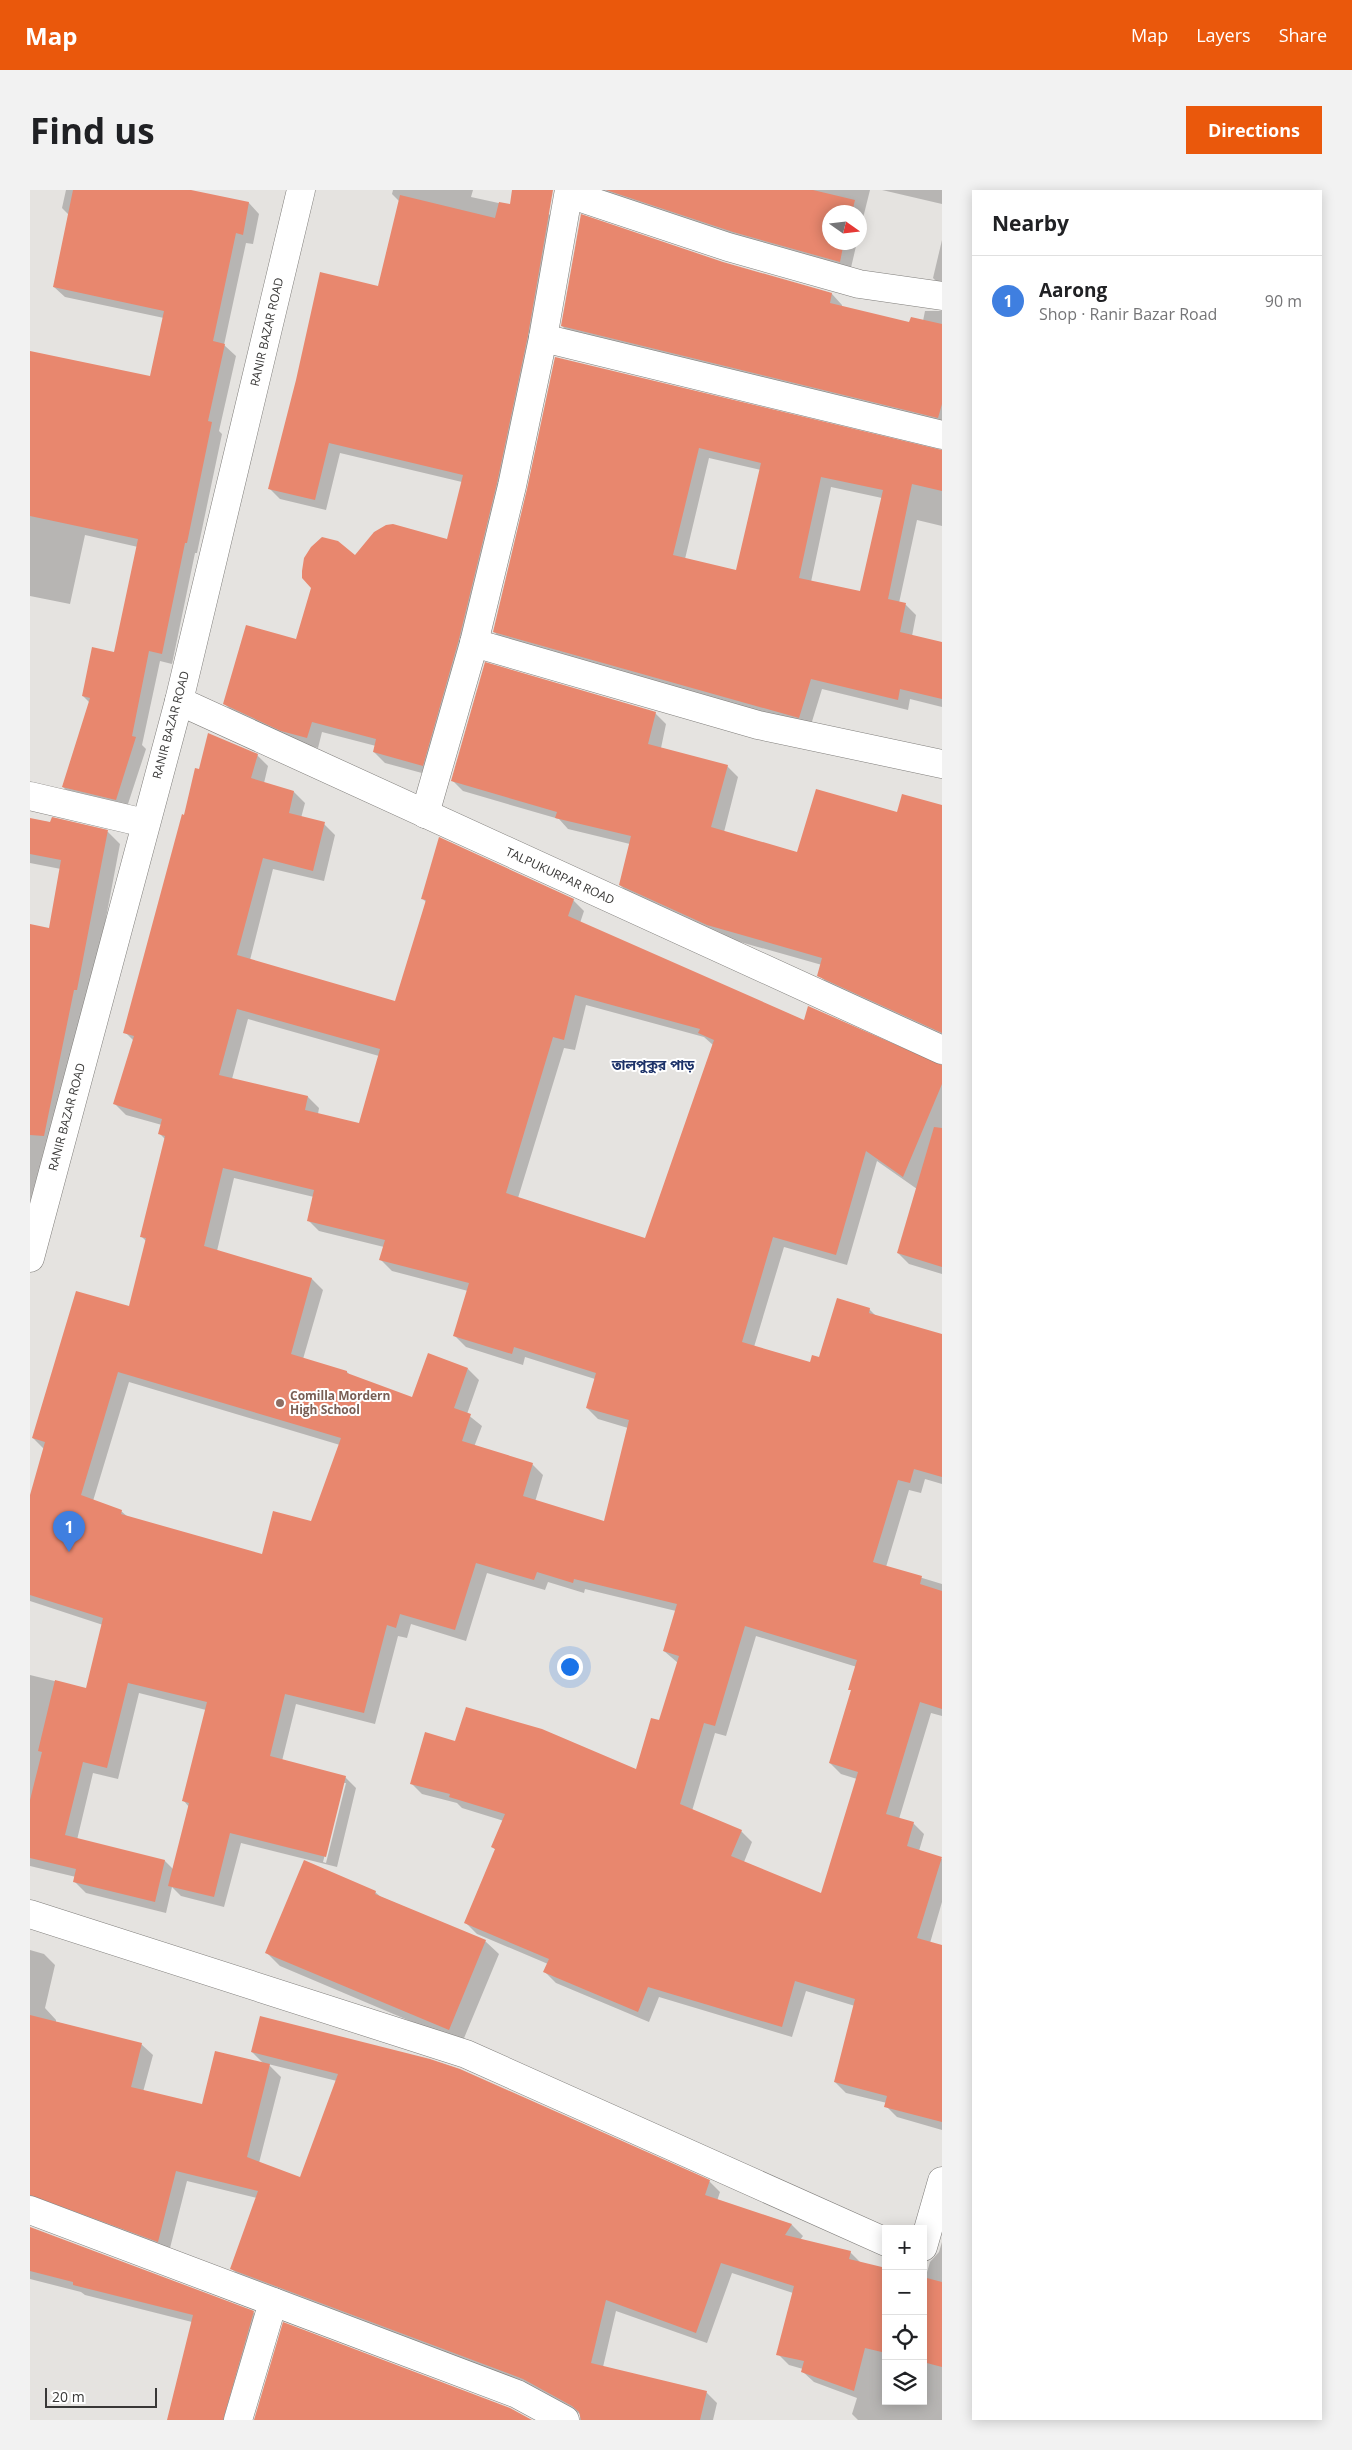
<!DOCTYPE html>
<meta charset="utf-8">
<style>
body{margin:0;font-family:"Open Sans","Noto Sans Bengali",sans-serif;background:#f2f2f2;color:#202124}
.controls{position:absolute;right:15px;bottom:15px;display:grid;overflow:hidden;border-radius:0px;box-shadow:0 2px 12px #0003}
.controls button{width:45px;height:45px;display:grid;place-items:center;padding:0;border:0;border-bottom:1px solid #e0e0e0;background:#fff;color:#202124;font:25px sans-serif}
.compass{position:absolute;left:792px;top:15px;width:45px;height:45px;border-radius:50%;background:#fff;box-shadow:0 2px 12px #0003;rotate:104deg}
.scale{position:absolute;left:15px;bottom:12px;width:112px;box-sizing:border-box;padding-left:5px;border:2px solid #393837;border-top:0;font-size:14px;line-height:18px;white-space:nowrap;color:#393837;-webkit-text-stroke:4px #fff;paint-order:stroke}
.you{position:absolute;left:539px;top:1476px;width:18px;height:18px;margin:-12px;border:4px solid #fff;border-radius:50%;background:#1a73e8;box-shadow:0 0 0 8px #1a73e833}
.badge{display:grid;place-items:center;width:32px;height:32px;border-radius:50%;background:#ea580c;color:#fff;font-size:16px;font-weight:700}
.pin{position:absolute;translate:-50% -41px;filter:drop-shadow(0 1px 2px #0008)}
.pin::after{content:'';position:absolute;top:26px;width:18px;height:15px;background:inherit;clip-path:polygon(0 0,100% 0,50% 100%)}
.list{margin:0;padding:0;list-style:none}
h2{display:flex;justify-content:space-between;align-items:center;height:65px;margin:0;padding:0 20px;font-size:21px}
h2 small{font-size:16px;font-weight:400;color:#757577}
.list li{display:grid;grid-template-columns:32px 1fr auto;gap:15px;align-items:center;box-sizing:border-box;height:90px;padding:0 20px;border-top:1px solid #e0e0e0}
.list b{display:block;font-size:19px;white-space:nowrap}
.list p{margin:0;font-size:16px;white-space:nowrap;color:#757577}
.list em{font-size:16px;font-style:normal;color:#757577}
.icon{flex:none;width:28px;height:28px;fill:none;stroke:currentColor;stroke-width:2;stroke-linecap:round;stroke-linejoin:round}
.map{position:relative;flex:none;width:912px;height:2230px;overflow:hidden;border-radius:0px}
header{display:flex;align-items:center;gap:30px;box-sizing:border-box;height:70px;padding:0 25px;background:#ea580c;color:#fff}
header strong{font-size:24px}
nav{display:flex;gap:28px;margin-inline-start:auto;font-size:18px}
.intro{display:flex;align-items:center;justify-content:space-between;box-sizing:border-box;height:120px;padding:0 30px}
h1{margin:0;font-size:35px}
.button{padding:12px 22px;border-radius:0px;background:#ea580c;color:#fff;font-size:18px;font-weight:700}
main{display:flex;gap:30px;padding:0 30px}
aside{flex:1;background:#fff;border-radius:0px;box-shadow:0 2px 12px #0003}
.map>svg:first-child{display:block}
</style>
<header>
<strong>Map</strong>
<nav><a>Map</a><a>Layers</a><a>Share</a></nav>
</header>
<div class="intro"><h1>Find us</h1><a class="button">Directions</a></div>
<main>
<div class="map">
<svg width="912" height="2230" viewBox="0 0 912 2230">
<rect width="100%" height="100%" fill="#e5e3e0"/>
<g fill="#0003" fill-rule="evenodd">
<polygon points="36,0 155,0 219,13 229,24 223,54 216,53 194,155 206,166 189,241 192,244 167,363 165,363 142,474 130,471 112,555 116,559 96,620 44,608 33,597 60,513 53,506 85,463 108,357 55,345 40,414 0,406 0,163 121,188 134,128 35,107 24,97 39,25 32,18"/>
<polygon points="363,0 443,0 441,7 519,24 529,35 403,586 355,573 344,562 346,556 292,542 288,558 263,551 206,525 195,514 267,451 282,398 326,367 418,350 432,292 310,263 296,320 250,309 239,298 349,97 370,12 362,4"/>
<polygon points="564,0 840,0 829,44 829,22 799,22 799,52 827,52 820,82"/>
<polygon points="852,0 912,0 912,14"/>
<polygon points="912,50 912,97 903,88"/>
<polygon points="693,73 802,104 812,115 812,117 880,134 893,131 895,121 912,121 912,236 543,147 532,136"/>
<path d="M526,169L912,261V336L887,330L869,413L876,415L886,425L882,446L912,453V517L880,509L878,520L792,499L780,538L475,452L464,442L499,300ZM679,268L731,280L707,382L655,369ZM801,297L852,308L831,403L781,392Z"/>
<polygon points="625,523 636,534 631,558 697,576 708,587 694,642 768,663 868,623 912,617 912,848 800,796 789,785 792,775 689,746 601,706 590,695 600,654 538,639 529,629 433,601 422,590"/>
<path d="M227,565L238,576L234,593L264,602L275,613L271,628L294,634L305,645L294,691L243,679L220,770L366,812L396,712L392,708L543,710L554,721L550,733L775,831L912,876V1084L879,1074L868,1063L887,999L847,971L817,1075L754,1057L724,1157L781,1174L790,1169L839,1119L847,1127L912,1147V1294L895,1289L891,1303L879,1300L856,1377L912,1394V1526L901,1523L869,1629L883,1633L894,1644L889,1661L912,1669V1712L900,1753L912,1756V1940L867,1927L856,1916L857,1913L816,1903L805,1892L825,1816L776,1801L762,1847L629,1807L619,1832L526,1793L515,1782L518,1774L447,1744L436,1733L466,1660L463,1657L474,1631L432,1618L427,1613L392,1604L381,1593L426,1552L607,1581L630,1532L648,1473L634,1461L646,1421L555,1399L554,1403L518,1392L515,1400L457,1383L436,1451L381,1434L377,1448L368,1446L345,1534L266,1514L252,1571L315,1587L326,1598L307,1677L211,1653L194,1717L151,1706L142,1697L136,1723L56,1703L45,1692L46,1687L0,1676V1485L57,1499L73,1435L0,1411V1310L14,1259L3,1248L100,1118L116,1051L112,1047L135,949L130,944L132,935L96,925L85,914L104,851L95,842L154,626L170,580ZM556,815L674,847L683,855L616,1049L488,1008L534,858L545,860ZM218,829L349,866L330,934L288,924L289,918L278,907L202,889ZM204,988L284,1007L278,1030L289,1041L354,1057L351,1070L362,1081L438,1101L425,1146L436,1157L493,1175L495,1167L565,1189L557,1218L568,1229L598,1238L575,1333L505,1312L513,1285L502,1274L444,1257L452,1236L437,1224L449,1190L438,1179L383,1209L321,1186L317,1182L273,1169L293,1100L282,1089L187,1061ZM99,1192L310,1255L282,1332L233,1365L98,1327L91,1321L63,1311ZM726,1446L827,1477L820,1499L822,1501L800,1573L811,1584L827,1589L792,1705L714,1672L722,1652L711,1641L662,1621L685,1543L696,1546ZM109,1503L176,1520L154,1611L159,1617L144,1680L135,1671L47,1650L63,1583L88,1589ZM313,1593H316L296,1673L293,1672Z"/>
<polygon points="0,629 78,642 90,654 60,812 0,1035 0,735 20,740 31,679 0,673"/>
<polygon points="345,1702 351,1707 455,1751 469,1764 432,1853 250,1776 237,1763"/>
<path d="M0,1760L14,1764L25,1775L15,1818L26,1830V1832L111,1854L123,1865L113,1902L172,1916L235,1875L222,1862L231,1828L679,1991L690,2002L687,2011L762,2035L773,2046L770,2050L820,2062L831,2073L856,2079V2211H893V2089H895L900,2072L909,2062L912,2052V2230H828L822,2224L827,2208L784,2192L772,2181L773,2179L759,2175L748,2164L763,2103L702,2083L677,2153L586,2121L573,2177L676,2202L687,2213L683,2230H550V2224L505,2200L212,2089L201,2078L227,2008L157,1991L139,2062L0,2020ZM238,1874L307,1891L271,1988L229,1973L251,1887Z"/>
<polygon points="0,2038 223,2122 234,2134 206,2230 138,2230 162,2132 55,2105 51,2102 0,2089"/>
</g>
<g fill="#e8876e" fill-rule="evenodd">
<polygon points="43,0 161,0 219,12 213,45 206,43 183,151 195,154 178,231 182,232 157,353 155,353 132,464 119,461 102,546 106,547 86,610 32,597 60,508 52,506 62,457 84,462 108,349 0,326 0,161 120,186 134,121 23,97"/>
<polygon points="482,0 523,0 498,145 467,293 429,449 393,576 343,562 346,549 282,532 277,548 251,541 193,514 216,435 266,449 281,398 272,388 272,381 274,368 281,357 292,347 308,351 325,365 344,342 356,335 363,334 417,349 433,285 299,253 285,310 238,299 266,190 290,82 348,96 370,5 465,28 469,12 480,14"/>
<polygon points="576,0 783,0 825,10 822,22 800,22 800,52 814,52 810,72 703,42"/>
<polygon points="551,24 693,72 802,103 800,113 879,132 881,127 912,134 912,214 908,228 531,136"/>
<path d="M525,167L912,260V301L882,294L858,409L876,413L870,442L912,452V509L870,499L868,510L781,489L769,528L463,442L497,299ZM669,258L731,273L706,380L643,365ZM791,287L853,300L830,401L769,388Z"/>
<polygon points="455,472 626,522 618,554 698,575 681,637 767,662 786,599 867,622 872,604 912,615 912,843 787,786 792,768 677,735 589,695 601,646 525,628 527,622 421,591"/>
<path d="M178,543L228,564L221,588L264,601L259,623L295,632L283,681L233,668L207,765L365,811L396,710L391,709L409,647L544,709L538,726L774,830L778,816L912,875V894L873,987L836,961L806,1065L743,1047L712,1152L780,1172L782,1165L789,1167L807,1108L840,1118L839,1123L912,1144V1287L884,1279L880,1293L868,1290L843,1372L892,1386L890,1394L912,1401V1519L890,1512L856,1624L884,1632L877,1656L912,1667L887,1748L912,1755V1932L854,1917L857,1906L804,1892L825,1809L765,1791L752,1837L618,1797L608,1822L513,1782L519,1769L434,1733L465,1659L461,1657L475,1624L419,1607L420,1604L380,1594L395,1542L425,1551L436,1517L512,1539L606,1579L621,1528L629,1530L649,1466L633,1461L647,1414L544,1389L543,1393L507,1382L504,1390L446,1373L425,1440L370,1424L366,1438L357,1435L334,1523L255,1504L240,1566L316,1586L296,1667L200,1643L184,1707L138,1696L159,1613L152,1611L177,1512L98,1493L77,1578L53,1572L35,1645L135,1670L125,1712L43,1692L46,1679L0,1668V1610L12,1562L8,1561L25,1490L56,1498L73,1428L0,1405V1305L15,1252L2,1248L46,1101L99,1116L116,1048L110,1047L135,946L128,944L132,929L83,914L104,846L93,843L152,624L154,625L165,578L169,579ZM545,805L670,839L668,843L684,850L615,1048L476,1003L523,847L534,850ZM207,819L350,859L329,933L275,920L278,906L189,885ZM193,978L284,1000L277,1031L355,1050L349,1070L439,1093L423,1146L482,1164L484,1157L566,1183L556,1218L599,1230L574,1331L493,1306L503,1273L432,1251L441,1224L424,1218L438,1178L398,1163L382,1207L317,1183V1181L261,1164L282,1088L174,1056ZM88,1182L311,1248L281,1331L243,1321L232,1364L91,1324L92,1320L51,1305ZM715,1436L827,1470L818,1500H821L799,1573L828,1582L791,1703L701,1666L712,1640L650,1614L674,1533L685,1536Z"/>
<polygon points="22,627 78,640 47,800 44,800 14,946 0,945 0,734 19,738 31,670 0,664 0,628 20,632"/>
<polygon points="904,937 912,938 912,1077 867,1063"/>
<polygon points="274,1670 346,1701 345,1704 456,1750 419,1840 235,1763"/>
<polygon points="0,1825 112,1853 101,1897 172,1914 185,1861 240,1874 217,1967 270,1987 308,1884 221,1862 230,1826 400,1869 430,1879 680,1990 675,2005 762,2034 755,2045 821,2061 819,2069 856,2078 856,2163 835,2158 824,2201 771,2182 774,2171 746,2165 764,2096 691,2073 666,2143 576,2110 561,2173 677,2201 670,2230 551,2230 549,2222 542,2216 493,2189 200,2079 228,2001 146,1981 128,2052 0,2005"/>
<polygon points="0,2037 224,2121 193,2230 137,2230 163,2125 43,2095 43,2092 0,2081"/>
<polygon points="893,2087 912,2092 912,2177 893,2172"/>
<polygon points="253,2132 480,2218 502,2230 224,2230"/>
</g>
<g fill="none" stroke-linecap="round" stroke-linejoin="round">
<g stroke="#7f7d7a" stroke-width="29">
<g id="minor">
<polyline points="539,4 698,57 829,94 912,106"/>
<polyline points="513,148 912,245"/>
<polyline points="444,453 728,535 912,574"/>
<polyline points="149,511 912,860"/>
<polyline points="0,606 115,633"/>
<polyline points="395,624 444,453 482,296 513,148 539,0"/>
<polyline points="0,1724 436,1864 856,2052"/>
<polyline points="0,2020 487,2204 535,2230"/>
<polyline points="893,2057 912,1991"/>
<polyline points="208,2230 243,2112"/>
</g>
</g>
<g stroke="#7f7d7a" stroke-width="29">
<polyline id="secondary" points="0,1068 149,511 271,0"/>
</g>
<use href="#minor" stroke="#fff" stroke-width="28"/>
<use href="#secondary" stroke="#fff" stroke-width="28"/>
</g>
<circle fill="#8d6e63" stroke="#fff" stroke-width="2" cx="250" cy="1213" r="5"/>
<g text-anchor="middle" stroke-width="4" stroke-linejoin="round" paint-order="stroke">
<g font-size="12" fill="#393837" stroke="#fff">
<text transform="translate(237 142) rotate(-77)" y="4">RANIR BAZAR ROAD</text>
<text transform="translate(141 535) rotate(-75)" y="4">RANIR BAZAR ROAD</text>
<text transform="translate(530 686) rotate(25)" y="4">TALPUKURPAR ROAD</text>
<text transform="translate(37 927) rotate(-75)" y="4">RANIR BAZAR ROAD</text>
</g>
<g font-size="12" font-weight="bold" fill="#785e54" stroke="#fff" text-anchor="start">
<text x="260" y="1210">Comilla Mordern<tspan x="260" dy="14">High School</tspan></text>
</g>
<g font-size="14" font-weight="bold" fill="#1d3269" stroke="#fff">
<text x="623" y="880">তালপুকুর পাড়</text>
</g>
</g>
</svg>
<div class="controls">
<button>+</button>
<button>−</button>
<button><svg class="icon" aria-label="locate" viewBox="0 0 24 24"><circle cx="12" cy="12" r="6"/><path d="M12 2v4M12 18v4M2 12h4M18 12h4"/></svg></button>
<button><svg class="icon" aria-label="layers" viewBox="0 0 24 24"><path d="M12 4l9 5-9 5-9-5zM3 14l9 5 9-5"/></svg></button>
</div>
<svg class="compass" viewBox="-18 -18 36 36"><path d="M0-13l5 13h-10z" fill="#e53935"/><path d="M0 13l5-13h-10z" fill="#757577"/></svg>
<div class="scale">20 m</div>
<div class="you"></div>
<div class="pin badge" style="left:39px;top:1362px;background:#3f7fe0">1</div>
</div>
<aside>
<h2>Nearby<small></small></h2>
<ul class="list">
<li><span class="badge" style="background:#3f7fe0">1</span><div><b>Aarong</b><p>Shop · Ranir Bazar Road</p></div><em>90 m</em></li>
</ul>
</aside>
</main>
